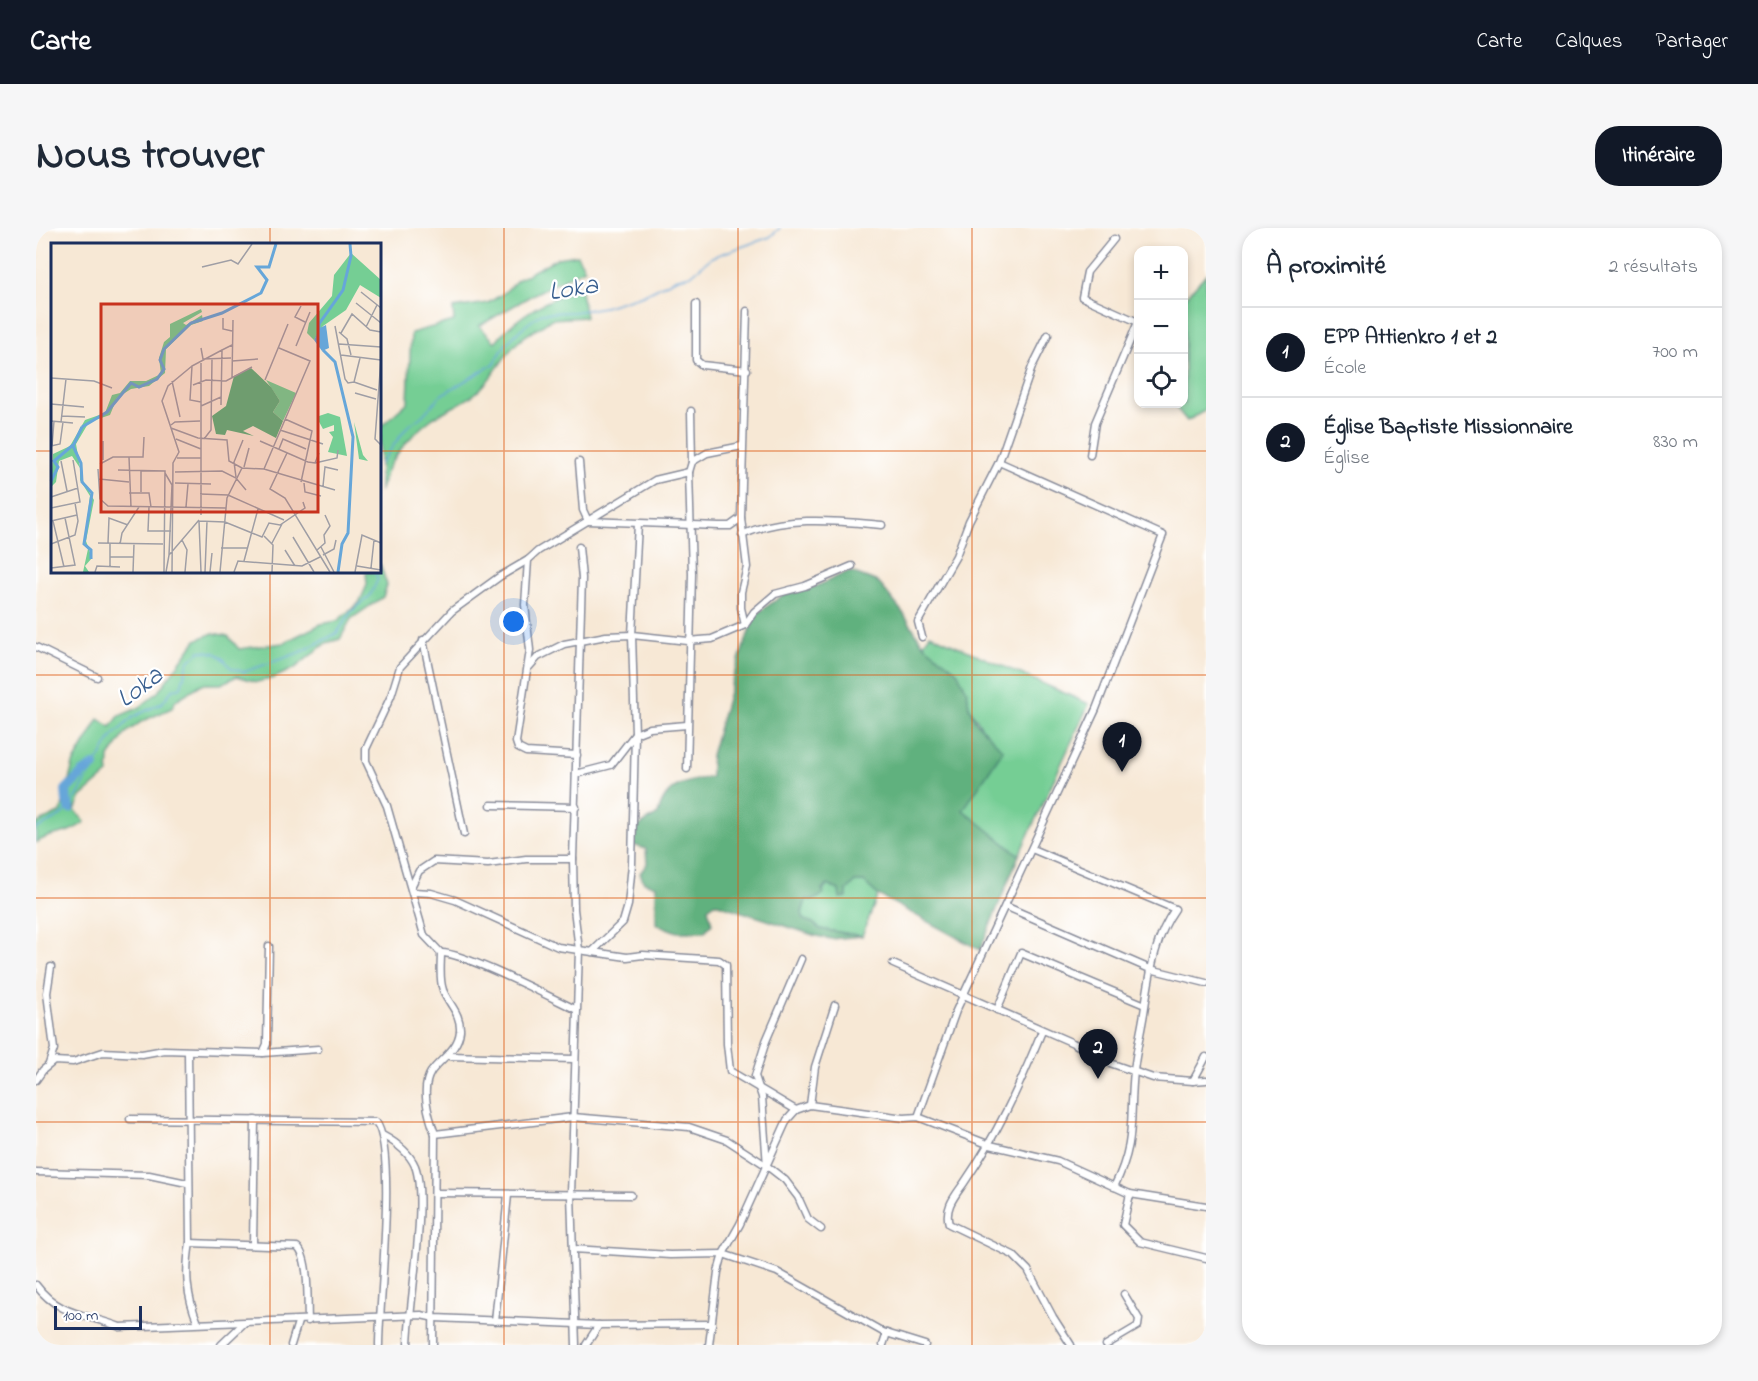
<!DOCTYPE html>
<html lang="fr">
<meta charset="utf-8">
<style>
body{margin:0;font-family:"Indie Flower",sans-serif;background:#f6f6f7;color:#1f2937}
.controls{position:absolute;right:18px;top:18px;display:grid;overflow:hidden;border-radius:12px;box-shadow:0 3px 9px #0003}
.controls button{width:54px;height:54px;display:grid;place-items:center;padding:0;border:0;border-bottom:2px solid #e0e1e3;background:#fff;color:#1f2937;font:30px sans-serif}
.scale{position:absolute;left:18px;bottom:15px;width:88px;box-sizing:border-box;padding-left:6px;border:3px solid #1b2f5e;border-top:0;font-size:16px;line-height:21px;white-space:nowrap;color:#1b2f5e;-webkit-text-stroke:4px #fff;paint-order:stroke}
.you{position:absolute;left:478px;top:394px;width:21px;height:21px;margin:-15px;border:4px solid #fff;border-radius:50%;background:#1a73e8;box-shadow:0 0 0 9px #1a73e833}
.badge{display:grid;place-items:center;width:39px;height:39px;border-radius:50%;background:#111827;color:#fff;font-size:20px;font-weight:700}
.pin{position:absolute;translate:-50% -50px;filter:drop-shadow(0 2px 3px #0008)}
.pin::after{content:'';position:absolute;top:32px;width:21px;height:18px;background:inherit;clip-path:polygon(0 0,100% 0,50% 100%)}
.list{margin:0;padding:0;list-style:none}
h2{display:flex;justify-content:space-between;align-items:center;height:78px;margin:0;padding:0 24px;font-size:26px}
h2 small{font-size:20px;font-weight:400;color:#747a83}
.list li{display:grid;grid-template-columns:39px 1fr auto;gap:18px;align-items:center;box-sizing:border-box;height:90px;padding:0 24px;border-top:2px solid #e0e1e3}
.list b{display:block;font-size:22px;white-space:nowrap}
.list p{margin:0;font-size:20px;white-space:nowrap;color:#747a83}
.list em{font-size:20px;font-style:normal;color:#747a83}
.icon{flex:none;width:33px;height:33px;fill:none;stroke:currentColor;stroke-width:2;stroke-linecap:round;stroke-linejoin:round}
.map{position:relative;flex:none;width:1170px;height:1117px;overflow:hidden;border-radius:24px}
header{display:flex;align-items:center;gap:36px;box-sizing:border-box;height:84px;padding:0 30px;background:#111827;color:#fff}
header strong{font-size:28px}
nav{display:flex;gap:33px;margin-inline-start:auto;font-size:21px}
.intro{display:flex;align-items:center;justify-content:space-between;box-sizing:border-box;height:144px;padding:0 36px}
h1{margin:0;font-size:42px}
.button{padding:15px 27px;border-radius:24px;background:#111827;color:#fff;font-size:21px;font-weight:700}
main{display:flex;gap:36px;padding:0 36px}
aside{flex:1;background:#fff;border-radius:24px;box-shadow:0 3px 9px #0003}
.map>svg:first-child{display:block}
</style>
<header>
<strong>Carte</strong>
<nav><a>Carte</a><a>Calques</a><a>Partager</a></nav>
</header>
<div class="intro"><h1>Nous trouver</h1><a class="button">Itinéraire</a></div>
<main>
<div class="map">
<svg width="1170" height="1117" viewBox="0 0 1170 1117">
<rect width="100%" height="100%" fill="#fff"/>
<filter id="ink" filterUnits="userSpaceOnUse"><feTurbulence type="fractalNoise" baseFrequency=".0167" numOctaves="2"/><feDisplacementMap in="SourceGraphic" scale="12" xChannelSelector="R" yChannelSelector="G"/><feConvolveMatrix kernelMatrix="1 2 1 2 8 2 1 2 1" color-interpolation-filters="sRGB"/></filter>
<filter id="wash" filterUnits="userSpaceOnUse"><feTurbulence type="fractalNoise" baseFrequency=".008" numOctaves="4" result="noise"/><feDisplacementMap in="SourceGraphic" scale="24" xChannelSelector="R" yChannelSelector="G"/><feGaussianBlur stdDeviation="1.35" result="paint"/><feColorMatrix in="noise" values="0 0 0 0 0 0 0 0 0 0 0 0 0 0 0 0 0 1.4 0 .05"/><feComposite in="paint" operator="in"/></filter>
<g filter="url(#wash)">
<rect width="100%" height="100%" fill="#f7e8d5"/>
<g fill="#75ce94" stroke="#487e79" stroke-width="1.5">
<path d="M541,27L549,41L498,66L443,98L459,114C483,85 510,73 544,59L550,89L515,91C507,99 497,102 488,109C467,125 460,148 441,164C427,176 411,181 397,190C379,203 361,223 351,242C348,249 347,257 344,264V199L372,174L375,105L418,93L417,80L452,75L468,65L481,52L521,30Z"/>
<polygon points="1170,46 1170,182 1151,193 1137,176 1148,176 1148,71"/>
<path d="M344,336L351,357L347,369L315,391L304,411L290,415L259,440L238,450L221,454L201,448L185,456H166L140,472L136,480L105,494L90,505L73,529L72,546L45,569L39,582L49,594C30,609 13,604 0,615V596L25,584L37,536L63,491L75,499L83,488L104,479L122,464L160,412L177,405L192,408L203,421L247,415L285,396L301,393L323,375L331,357L330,344H344Z"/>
<polygon points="894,406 1053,476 983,627 926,582 950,506 933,479 931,463 887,416"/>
<polygon points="819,654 828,654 842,667 826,708 784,701 777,695 767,692 766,685 770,671 778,672 792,657 803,662 811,662"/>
</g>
<path fill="#60b17e" stroke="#3e706e" stroke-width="1.5" d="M813,343L842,354L868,386L887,416L921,443L931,463L933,479L940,494L967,522L927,582L983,627L944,722L842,667L828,654H819L811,662V669L804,670L803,662L792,657L786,661L788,666L778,672L770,671L766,685L768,692L777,695L784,701L826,708L795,711L780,708L679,675L672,680L676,696L668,704H641L620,696V658L608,654L604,645L611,636L610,621L597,617L600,600L622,586C629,556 649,554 675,549V527L698,446L719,387L747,367L781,358Z"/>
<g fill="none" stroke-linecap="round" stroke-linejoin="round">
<g stroke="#66a6d9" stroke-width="1.5">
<polyline points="344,236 371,199 386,188 405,167 458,136 470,116 486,100 506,85 538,84 568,79 607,67 639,51 655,47 676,29 734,9 744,0"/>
<path d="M0,601L20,591L34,580L76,509L97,489L126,475L136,462L145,459L152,434L164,423C181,423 185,427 195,440L208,444L265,424L301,405L315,384L334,368L342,351L338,344"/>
</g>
<polyline stroke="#66a6d9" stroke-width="10" points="34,580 31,574 30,562 47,545 58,538"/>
</g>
</g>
<g filter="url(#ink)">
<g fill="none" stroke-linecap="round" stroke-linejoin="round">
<g stroke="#898c9a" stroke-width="9">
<g id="minor">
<polyline points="1078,11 1051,44 1046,69 1102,94"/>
<polyline points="660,76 660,132 666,137 711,142"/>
<polyline points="655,183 656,234"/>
<polyline points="1054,227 1059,195 1102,94"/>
<polyline points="543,234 547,282 552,293 683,298 694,298 705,290"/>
<path d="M706,307C749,287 800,293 846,297"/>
<polyline points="709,397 705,380 705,364 711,339 705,290 711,83"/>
<polyline points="886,409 882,394 920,328 933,293 963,234 996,139 1012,107"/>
<polyline points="387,412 428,606"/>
<polyline points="0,419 61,449"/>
<polyline points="493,439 502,429 528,416 570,408 596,407 652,413 676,411 709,397 718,384 739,366 769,358 816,338"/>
<polyline points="541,527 490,524 482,520 480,514 494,422 489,377 492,332 502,323 619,252 653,244"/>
<polyline points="651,541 656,346 653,244 656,234 671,225 706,218"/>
<polyline points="540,546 575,537 599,506 614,500 651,497"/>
<polyline points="455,577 540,579"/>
<path d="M996,621L1139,681C1117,712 1114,748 1108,785C1105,804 1100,824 1098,843C1093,891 1101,913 1078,959"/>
<polyline points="375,659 383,643 398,633 452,636 490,631 537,631"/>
<polyline points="377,664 395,665 419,672 522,719 591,729 607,727 683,732 690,737 691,816 694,843 760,882"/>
<polyline points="969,678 1114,741 1170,755"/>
<polyline points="556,724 587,694 592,677 596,636 599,506 596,407 602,296"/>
<path d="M405,725C427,724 514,769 539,781"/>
<polyline points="857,736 1037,815 1071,834 1117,850 1157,853 1170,829"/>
<polyline points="961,782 985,725 1109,777"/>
<path d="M1006,803C984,857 961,907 928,955C919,968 908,980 913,996L977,1027L992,1042L1017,1089L1035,1117"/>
<path d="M152,824L154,1015C149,1044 150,1067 162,1095"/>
<polyline points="227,825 282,821"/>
<polyline points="413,828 538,831"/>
<polyline points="13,836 18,821 11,765 15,739"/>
<polyline points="0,852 7,842 18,833 37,834 67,824 106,826 128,822 227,825 231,816 233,718"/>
<polyline points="1157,853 1170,852"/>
<polyline points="774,877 779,839 799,777"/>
<polyline points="882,889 920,783 1060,481 1127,307 963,234"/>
<path d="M94,891L340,894C361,920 343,1075 343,1117"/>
<polyline points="399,906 537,889 653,899 691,912 731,938 749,952 762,969 772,991 785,1001"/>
<path d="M346,907C359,914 373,924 379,938C392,971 373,1076 372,1117"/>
<polyline points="731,938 726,869 719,848 730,813 765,731"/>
<polyline points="0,944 113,947 151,955"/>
<polyline points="400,965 595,967"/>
<polyline points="1094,966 1087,997 1104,1014 1170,1030"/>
<path d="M154,1015L261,1019C274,1029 271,1076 272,1093"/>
<polyline points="217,1016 219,892"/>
<polyline points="537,1021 634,1027 687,1026 741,1044 847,1104 889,1117"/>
<path d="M0,1057C23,1088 51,1086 84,1099L385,1087L399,1090L563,1097L676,1096"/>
<polyline points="459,1093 472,967"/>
<polyline points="185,1117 208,1095"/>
<polyline points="255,1117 262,1094"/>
<path d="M397,1117L399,906C393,889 384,861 395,844C405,830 422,822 424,803C425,785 413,777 407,762C403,751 405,736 405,725L388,707L351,578L330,533V521L355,468L364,439L416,383L463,349L492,332"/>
<polyline points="540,1117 535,966 543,722 538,681 537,631 546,350 543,319"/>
<polyline points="550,1117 563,1097"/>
<polyline points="673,1117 682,1044 687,1026 704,996 751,892 760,882 774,877 868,890 882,889 954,917 1022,933 1094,966 1170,978"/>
<polyline points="847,1117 851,1105"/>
<polyline points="1070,1117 1102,1098 1103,1091 1088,1066"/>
</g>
</g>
<use href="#minor" stroke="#fff" stroke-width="6"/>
</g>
</g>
<path fill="none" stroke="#de5710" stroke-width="1.5" stroke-opacity="0.55" d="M234,0V16M468,0V1117M702,0V1117M936,0V1117M0,223H16M344,223H1170M234,344V1117M0,447H1170M0,670H1170M0,894H1170"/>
<g text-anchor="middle" stroke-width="4.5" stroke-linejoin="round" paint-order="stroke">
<g font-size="27" font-style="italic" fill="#395f8f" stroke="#fff">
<text transform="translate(537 59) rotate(-9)" y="9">Loka</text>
<text transform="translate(103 458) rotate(-37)" y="9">Loka</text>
</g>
</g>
<g transform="translate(15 15)">
<rect width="330" height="330" fill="#f7e8d5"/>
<path d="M300,10L330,37V55L309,42L295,67L272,83L263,97L256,90L258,80L281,53L283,32ZM150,66L151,69L132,80L135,82L151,72L152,78L140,82L115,106L114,130L98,143L80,146L66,155L59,172L38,179L25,201L31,236L43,257L35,298L41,315L34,323L38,329H32L37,306L33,302L39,253L29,237V225L21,213L8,218L5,239L0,244L2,211L19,203L34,177L54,170L61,152L69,150L79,138H95L110,131L108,115L113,99L119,94V81ZM215,137L245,150L232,178L222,169L229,158ZM277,170L289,174L296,213L277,209L282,194L278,189L283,188V182L272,186L267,177L268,173ZM303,179L312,212L317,218L308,216Z" fill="#75ce94"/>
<path d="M200,125L220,144L229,158L222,169L232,178L225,195L202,183L192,188L203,193L176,187L174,192L165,191L161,173L175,163L183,133Z" fill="#60b17e"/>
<path d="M275,82L278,105L271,108L263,97L269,85Z" fill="#66a6d9"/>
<path fill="none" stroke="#66a6d9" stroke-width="3" d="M268,87V81L292,47L300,13L299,1M272,107L284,119L302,194L297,290L291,301L287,329M31,184L56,169L80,140L88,144L106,136L113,126L109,117L113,106L140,80L171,70L210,50L216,37L206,24H218L225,1M31,184L22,203L30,220L31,239L41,250L33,301L40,307V316M0,238L7,224L3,218L22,202"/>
<path fill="none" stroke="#9f9ea5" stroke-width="1.5" d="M151,24L180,17L187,21L201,1M310,49L330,65M305,60L330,80M250,63L244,74L254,79M172,75V86L181,88M284,83L294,136L297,140L303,139M315,84L326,62M288,89L296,96L300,112M290,90L301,71L319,87L330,89M288,101L330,104M245,103L259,69M150,105L152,116L180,115M290,112L330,117M309,115L303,139L326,147M330,116L324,196L330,202M181,118L207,116M0,135L43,138L61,145M181,135L182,77M214,137L237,81M121,138L129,174M142,142L155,137L175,138L201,124M304,150L325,156M150,159L139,157L141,123L171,107M0,161L33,164M170,162L171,107L181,102M150,163L170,154M11,173L34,174M234,176L261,188L250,239M0,178L22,180M10,179L15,136M120,182L124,179L149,178M120,185L147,195L176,197L178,218L191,225M229,187L272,201M125,196L150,206M153,196L160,187L161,116M209,198L257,219L264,220L268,210M0,203L9,201L12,179M1,203L3,178M228,206L232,196L255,206M236,210L219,246L234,255L279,329M78,214L80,264M126,215H150M52,217V198M10,218L16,248M264,220L286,215L287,207M49,221L62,214H92L93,194M193,224L198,205M47,226L49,256L57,263L175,265M213,226L259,118L228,105M67,227L114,228L113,329M124,229L171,228L185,235L195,247M114,230L121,242L118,312M185,234L183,219L192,197M48,236L78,239M124,240L160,241M253,240L254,249L270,253M272,243L274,224L287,227M90,249V227M78,250H98L100,264M149,251L177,252L233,277M0,254L27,245M98,264L97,288H120M135,264L137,241M0,265L29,259L22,217M150,272V120M0,278L26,272M2,278L13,324M213,293L222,302L221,329M242,294L263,329M131,297L136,307L134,329M47,300L112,301M57,300L58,275L77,282M221,300L231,281M0,301L24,292L27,278L24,260M69,301L71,290L88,264M270,304L283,329M170,305H197M234,307L244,323M266,307L274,300L273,292L279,283L274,272M272,312L283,306L285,297M59,314H82M193,318L207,266M306,323L330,327M59,324V300M0,325L24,322L14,275M320,325L323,297M44,329L46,323L69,324M82,329L83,301M115,329L118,312L148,277M121,329L122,220L128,209L111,158L117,143L141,123M150,329L148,278L174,279L211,294L218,280L229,282L254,265L252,259M154,329L156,278M159,329L161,310M169,329L176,255L191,225L213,226L284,247M183,329L187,318L251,323L269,314M304,329L311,292L330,300"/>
<path fill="#c8321e" fill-opacity="0.15" stroke="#c8321e" stroke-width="3" d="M50,61H267V269H50Z"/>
<rect width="330" height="330" fill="none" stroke="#1b2f5e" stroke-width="3"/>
</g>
</svg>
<div class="controls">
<button>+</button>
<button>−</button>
<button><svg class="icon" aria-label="locate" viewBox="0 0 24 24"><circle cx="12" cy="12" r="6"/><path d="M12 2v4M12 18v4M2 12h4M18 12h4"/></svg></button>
</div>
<div class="scale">100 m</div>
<div class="you"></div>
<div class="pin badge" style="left:1086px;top:544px">1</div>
<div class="pin badge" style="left:1062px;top:851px">2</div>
</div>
<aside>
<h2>À proximité<small>2 résultats</small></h2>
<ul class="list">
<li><span class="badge">1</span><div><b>EPP Attienkro 1 et 2</b><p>École</p></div><em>700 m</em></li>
<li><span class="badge">2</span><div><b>Église Baptiste Missionnaire</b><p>Église</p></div><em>830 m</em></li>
</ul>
</aside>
</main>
